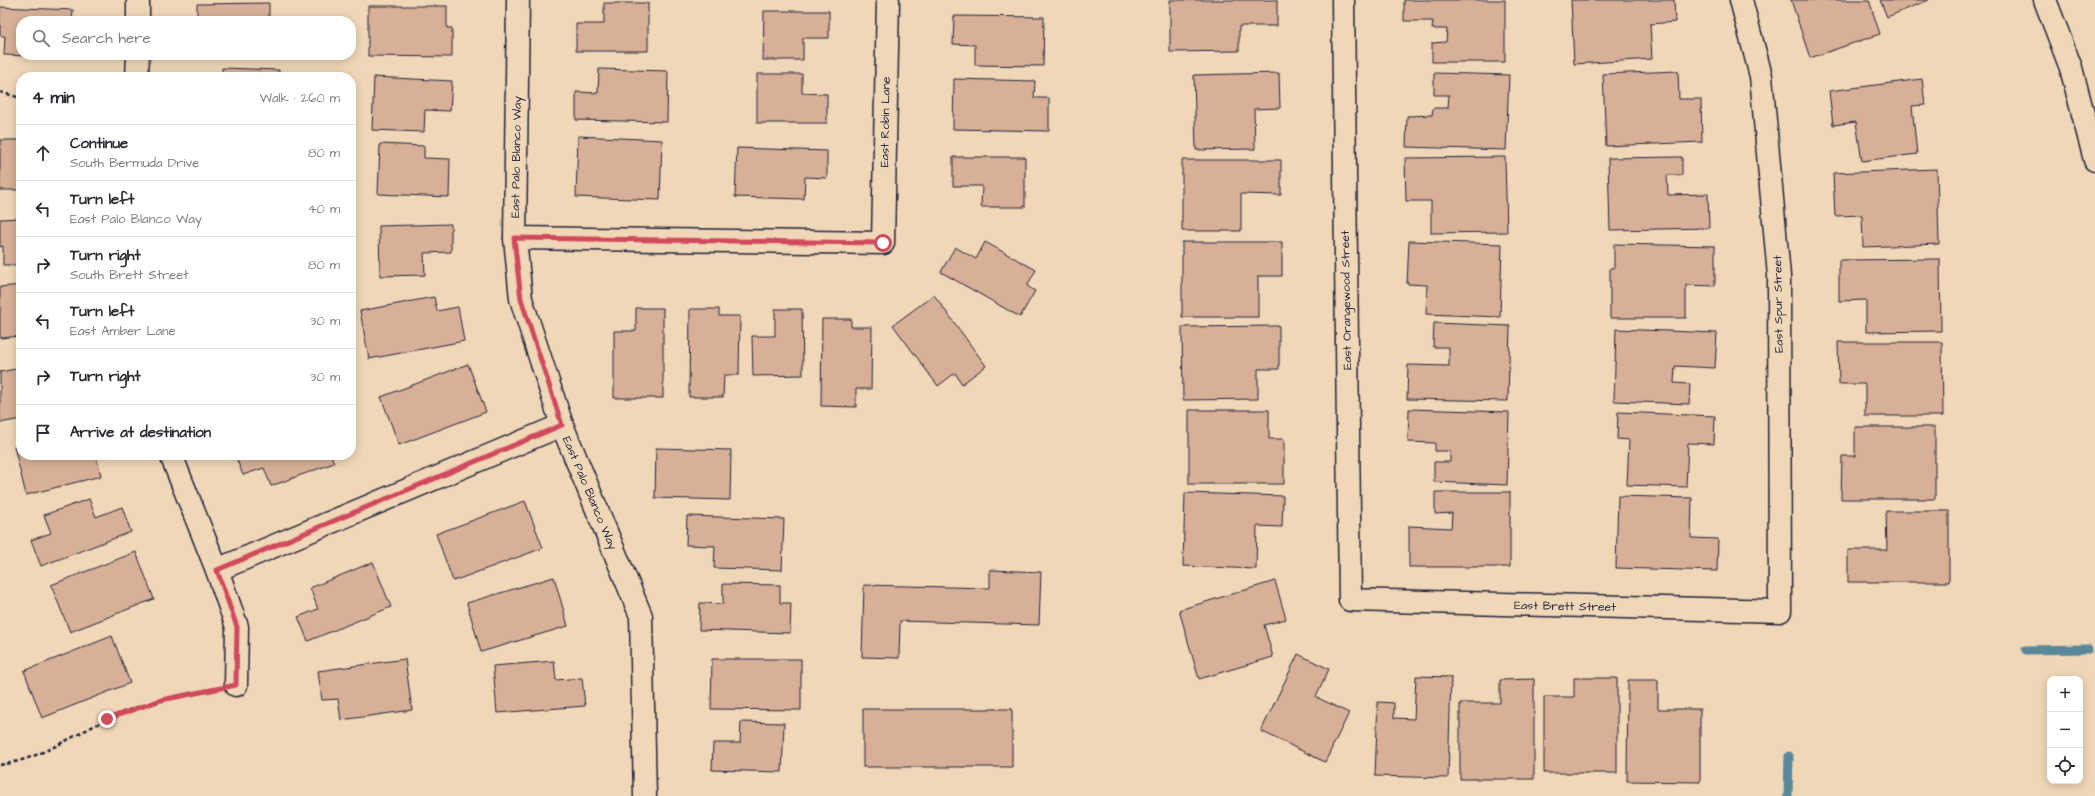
<!DOCTYPE html>
<meta charset="utf-8">
<style>
body{margin:0;font-family:"Architects Daughter",sans-serif;background:#f7f7f7;color:#2b2b33}
.controls{position:absolute;right:12px;bottom:12px;display:grid;overflow:hidden;border-radius:8px;box-shadow:0 2px 10px #0003}
.controls button{width:36px;height:36px;display:grid;place-items:center;padding:0;border:0;border-bottom:1px solid #e1e1e2;background:#fff;color:#2b2b33;font:20px sans-serif}
.stop{position:absolute;width:12px;height:12px;margin:-9px;border:3px solid #d1495b;border-radius:50%;background:#fff}
.stop.end{background:#d1495b;border-color:#fff;box-shadow:0 1px 4px #0008}
.list{margin:0;padding:0;list-style:none}
h2{display:flex;justify-content:space-between;align-items:center;height:52px;margin:0;padding:0 16px;font-size:17px}
h2 small{font-size:13px;font-weight:400;color:#7c7c81}
.list li{display:grid;grid-template-columns:26px 1fr auto;gap:12px;align-items:center;box-sizing:border-box;height:56px;padding:0 16px;border-top:1px solid #e1e1e2}
.list b{display:block;font-size:15px;white-space:nowrap}
.list p{margin:0;font-size:13px;white-space:nowrap;color:#7c7c81}
.list em{font-size:13px;font-style:normal;color:#7c7c81}
.icon{flex:none;width:22px;height:22px;fill:none;stroke:currentColor;stroke-width:2;stroke-linecap:round;stroke-linejoin:round}
.map{position:relative;flex:none;width:2095px;height:796px;overflow:hidden}
.search{position:absolute;background:#fff;box-shadow:0 2px 10px #0003;left:16px;top:16px;width:340px;height:44px;display:flex;align-items:center;gap:10px;box-sizing:border-box;padding:0 14px;border-radius:16px;color:#7c7c81;font-size:15px}
.panel{position:absolute;background:#fff;box-shadow:0 2px 10px #0003;left:16px;top:72px;width:340px;height:388px;border-radius:16px}
.map>svg:first-child{display:block}
</style>
<div class="map">
<svg width="2095" height="796" viewBox="0 0 2095 796">
<rect width="100%" height="100%" fill="#efd7b7"/>
<filter id="ink" filterUnits="userSpaceOnUse"><feTurbulence type="fractalNoise" baseFrequency=".025" numOctaves="2"/><feDisplacementMap in="SourceGraphic" scale="8" xChannelSelector="R" yChannelSelector="G"/><feConvolveMatrix kernelMatrix="1 2 1 2 8 2 1 2 1" color-interpolation-filters="sRGB"/></filter>
<g filter="url(#ink)">
<g fill="none" stroke-linecap="round" stroke-linejoin="round">
<g stroke="#59889a" stroke-width="9">
<polyline points="2026,650 2088,649"/>
<polyline points="1788,796 1789,756"/>
</g>
</g>
<g fill="#d7b097" stroke="#22223b">
<polygon points="1170,0 1277,0 1277,26 1239,26 1239,51 1170,52"/>
<polygon points="1404,0 1505,0 1505,62 1432,62 1432,43 1446,42 1447,29 1432,29 1433,21 1404,21"/>
<polygon points="1571,0 1674,0 1675,22 1650,24 1652,59 1574,64"/>
<polygon points="1791,0 1869,0 1880,34 1810,58"/>
<polygon points="1880,0 1929,0 1887,17"/>
<polygon points="269,3 269,21 197,21 197,4"/>
<polygon points="604,3 648,3 648,51 576,51 576,24 604,24"/>
<polygon points="368,6 447,6 447,28 452,28 452,57 368,56"/>
<polygon points="0,7 73,10 72,21 21,21 21,55 51,55 51,57 4,55 5,36 0,36"/>
<polygon points="764,11 829,11 829,38 803,38 803,60 763,60"/>
<polygon points="954,16 1044,17 1043,66 975,65 975,45 953,44"/>
<polygon points="222,68 279,70 279,77 222,77"/>
<polygon points="599,69 668,71 667,122 576,120 576,92 598,93"/>
<polygon points="1678,71 1679,99 1701,99 1702,142 1606,146 1603,74"/>
<polygon points="1279,73 1280,108 1254,109 1255,149 1196,150 1194,75"/>
<polygon points="1434,73 1509,75 1506,150 1406,147 1407,116 1432,115 1433,108 1448,108 1449,95 1434,95"/>
<polygon points="757,74 802,74 802,93 827,94 827,123 757,123"/>
<polygon points="374,77 452,81 450,111 425,110 424,132 372,130"/>
<polygon points="954,79 1035,81 1034,98 1049,98 1049,131 953,129"/>
<polygon points="1922,79 1925,105 1912,106 1917,154 1862,161 1856,122 1833,125 1829,91"/>
<polygon points="578,136 662,140 660,200 576,197"/>
<rect x="0" y="140" width="21" height="50"/>
<polygon points="380,144 424,146 424,158 450,159 449,197 378,194"/>
<polygon points="737,148 827,151 827,178 805,177 804,199 735,197"/>
<polygon points="953,157 1025,157 1025,207 981,207 982,186 953,186"/>
<polygon points="1505,157 1507,232 1431,233 1431,201 1406,201 1405,158"/>
<polygon points="1682,157 1682,175 1667,175 1668,195 1708,194 1709,228 1610,230 1608,158"/>
<polygon points="1182,160 1281,160 1281,195 1241,194 1241,231 1182,231"/>
<polygon points="1937,169 1939,244 1863,247 1862,215 1835,216 1833,173"/>
<polygon points="21,218 21,265 3,265 3,246 0,247 0,219"/>
<polygon points="451,224 451,252 424,253 425,275 380,276 379,226"/>
<polygon points="1409,241 1502,244 1500,317 1426,314 1427,285 1407,284"/>
<polygon points="985,242 1036,270 1027,286 1035,291 1020,317 941,272 955,247 976,259"/>
<polygon points="1182,242 1282,242 1282,276 1258,276 1258,317 1182,317"/>
<polygon points="1614,244 1715,246 1715,286 1686,285 1686,318 1610,318 1610,268 1614,268"/>
<polygon points="1940,259 1941,331 1866,332 1866,300 1839,301 1839,260"/>
<polygon points="21,285 21,336 0,338 0,287"/>
<polygon points="934,295 986,366 962,384 955,373 938,386 893,325"/>
<polygon points="434,297 437,311 458,307 464,341 369,359 360,311"/>
<polygon points="636,308 663,308 663,398 614,398 614,331 636,331"/>
<polygon points="690,309 719,309 719,316 740,316 739,375 724,375 723,397 689,397"/>
<polygon points="775,309 802,309 803,375 753,376 752,336 775,336"/>
<polygon points="822,319 851,319 851,327 872,327 871,389 856,389 856,407 821,406"/>
<polygon points="1434,323 1510,326 1508,401 1407,399 1408,365 1449,366 1449,347 1433,347"/>
<polygon points="1279,326 1279,369 1258,369 1258,399 1183,400 1182,327"/>
<polygon points="1616,329 1717,333 1715,368 1675,366 1674,383 1690,384 1689,404 1614,401"/>
<polygon points="1838,342 1942,342 1943,416 1865,416 1865,384 1839,384"/>
<polygon points="468,364 486,412 399,445 381,397"/>
<polygon points="21,368 21,419 0,423 0,372"/>
<polygon points="1409,409 1509,412 1507,485 1434,482 1434,462 1450,462 1450,451 1435,451 1435,443 1408,442"/>
<polygon points="1189,410 1269,410 1269,439 1284,439 1284,484 1189,484"/>
<polygon points="1618,412 1715,416 1714,444 1688,443 1686,487 1627,485 1629,440 1617,439"/>
<polygon points="1855,427 1935,427 1935,499 1841,499 1842,456 1855,456"/>
<polygon points="21,445 21,455 96,455 101,476 26,495 14,446"/>
<polygon points="656,448 731,450 730,500 655,498"/>
<polygon points="235,455 331,455 334,463 271,486 264,468 243,475"/>
<polygon points="1435,492 1510,492 1510,567 1409,567 1409,526 1451,528 1452,513 1435,514"/>
<polygon points="1185,493 1283,496 1282,527 1257,526 1256,569 1183,566"/>
<polygon points="1618,496 1692,498 1691,538 1718,539 1717,571 1616,568"/>
<polygon points="89,499 96,517 122,507 131,532 41,566 31,540 51,533 44,515"/>
<polygon points="525,501 543,548 453,581 436,534"/>
<polygon points="1886,511 1949,511 1949,582 1848,582 1848,550 1887,550"/>
<polygon points="687,516 784,519 782,570 714,568 715,546 686,545"/>
<polygon points="136,552 154,599 70,632 51,585"/>
<polygon points="373,562 391,607 308,641 298,617 318,609 310,588"/>
<polygon points="990,570 1041,572 1039,625 900,621 899,658 862,657 864,585 990,588"/>
<polygon points="554,577 568,626 481,652 467,603"/>
<polygon points="1275,581 1286,619 1264,625 1273,657 1199,679 1179,610"/>
<polygon points="723,584 780,585 780,603 791,603 790,633 699,630 700,603 723,604"/>
<polygon points="112,636 130,683 42,718 24,671"/>
<polygon points="1298,654 1329,669 1316,697 1349,713 1325,762 1261,731"/>
<polygon points="405,659 412,710 341,720 338,699 322,700 318,671"/>
<polygon points="712,659 801,659 801,710 711,709"/>
<polygon points="554,661 556,680 582,678 585,706 497,713 493,666"/>
<polygon points="1416,676 1451,677 1448,778 1375,776 1378,702 1394,703 1394,718 1414,719"/>
<polygon points="1574,678 1617,678 1617,773 1544,773 1544,697 1574,697"/>
<polygon points="1534,679 1534,779 1460,779 1460,703 1500,703 1500,680"/>
<polygon points="1628,680 1658,680 1658,709 1700,709 1700,782 1627,781"/>
<rect x="863" y="709" width="149" height="58"/>
<polygon points="741,722 784,723 782,772 712,770 713,743 740,743"/>
</g>
<g fill="none" stroke-linecap="round" stroke-linejoin="round">
<g stroke="#22223b" stroke-width="25">
<g id="street">
<polyline points="518,0 515,238 521,299 562,425 641,616 645,796"/>
<polyline points="1343,0 1350,600 1780,611 1779,276 1761,76 1741,0"/>
<polyline points="138,21 138,0"/>
<polyline points="137,77 138,55"/>
<polyline points="515,238 883,243 888,0"/>
<polyline points="171,455 217,570 237,627 236,685"/>
<polyline points="217,570 562,425"/>
</g>
</g>
<g stroke="#22223b" stroke-width="25">
<polyline id="secondary" points="2045,0 2071,68 2095,160"/>
</g>
<g stroke="#22223b" stroke-width="2.5" stroke-dasharray="4 3" stroke-linecap="butt">
<polyline points="0,92 21,98"/>
<path d="M0,765C40,759 70,737 106,720C138,704 176,697 211,690"/>
</g>
<use href="#street" stroke="#efd7b7" stroke-width="22"/>
<use href="#secondary" stroke="#efd7b7" stroke-width="22"/>
</g>
</g>
<g fill="none" stroke-linecap="round" stroke-linejoin="round" filter="url(#ink)">
<polyline stroke="#d1495b" stroke-width="5" points="107,719 161,700 236,685 237,627 217,570 562,425 521,299 514,238 883,243"/>
</g>
<g text-anchor="middle" stroke-width="3.5" stroke-linejoin="round" paint-order="stroke">
<g font-size="12" fill="#22223b" stroke="#efd7b7">
<text transform="translate(885 122) rotate(-89)" y="4">East Robin Lane</text>
<text transform="translate(516 157) rotate(-89)" y="4">East Palo Blanco Way</text>
<text transform="translate(1346 300) rotate(-91)" y="4">East Orangewood Street</text>
<text transform="translate(1778 304) rotate(-91)" y="4">East Spur Street</text>
<text transform="translate(590 493) rotate(67)" y="4">East Palo Blanco Way</text>
<text transform="translate(1565 606) rotate(1)" y="4">East Brett Street</text>
</g>
</g>
</svg>
<div class="controls">
<button>+</button>
<button>−</button>
<button><svg class="icon" aria-label="locate" viewBox="0 0 24 24"><circle cx="12" cy="12" r="6"/><path d="M12 2v4M12 18v4M2 12h4M18 12h4"/></svg></button>
</div>
<div class="stop" style="left:883px;top:243px"></div>
<div class="stop end" style="left:107px;top:719px"></div>
<div class="search"><svg class="icon" aria-label="search" viewBox="0 0 24 24"><circle cx="10" cy="10" r="6"/><path d="M15 15l6 6"/></svg>Search here</div>
<section class="panel">
<h2>4 min<small>Walk · 260 m</small></h2>
<ul class="list">
<li><svg class="icon" aria-label="ahead" viewBox="0 0 24 24"><path d="M12 20V5M6 11l6-6 6 6"/></svg><div><b>Continue</b><p>South Bermuda Drive</p></div><em>80 m</em></li>
<li><svg class="icon" aria-label="left" viewBox="0 0 24 24"><path d="M17 20v-9H6M10 6l-5 5 5 5"/></svg><div><b>Turn left</b><p>East Palo Blanco Way</p></div><em>40 m</em></li>
<li><svg class="icon" aria-label="right" viewBox="0 0 24 24"><path d="M7 20v-9h11M14 6l5 5-5 5"/></svg><div><b>Turn right</b><p>South Brett Street</p></div><em>80 m</em></li>
<li><svg class="icon" aria-label="left" viewBox="0 0 24 24"><path d="M17 20v-9H6M10 6l-5 5 5 5"/></svg><div><b>Turn left</b><p>East Amber Lane</p></div><em>30 m</em></li>
<li><svg class="icon" aria-label="right" viewBox="0 0 24 24"><path d="M7 20v-9h11M14 6l5 5-5 5"/></svg><div><b>Turn right</b></div><em>30 m</em></li>
<li><svg class="icon" aria-label="arrive" viewBox="0 0 24 24"><path d="M6 21V4h12l-3 4 3 4H6"/></svg><div><b>Arrive at destination</b></div></li>
</ul>
</section>
</div>
